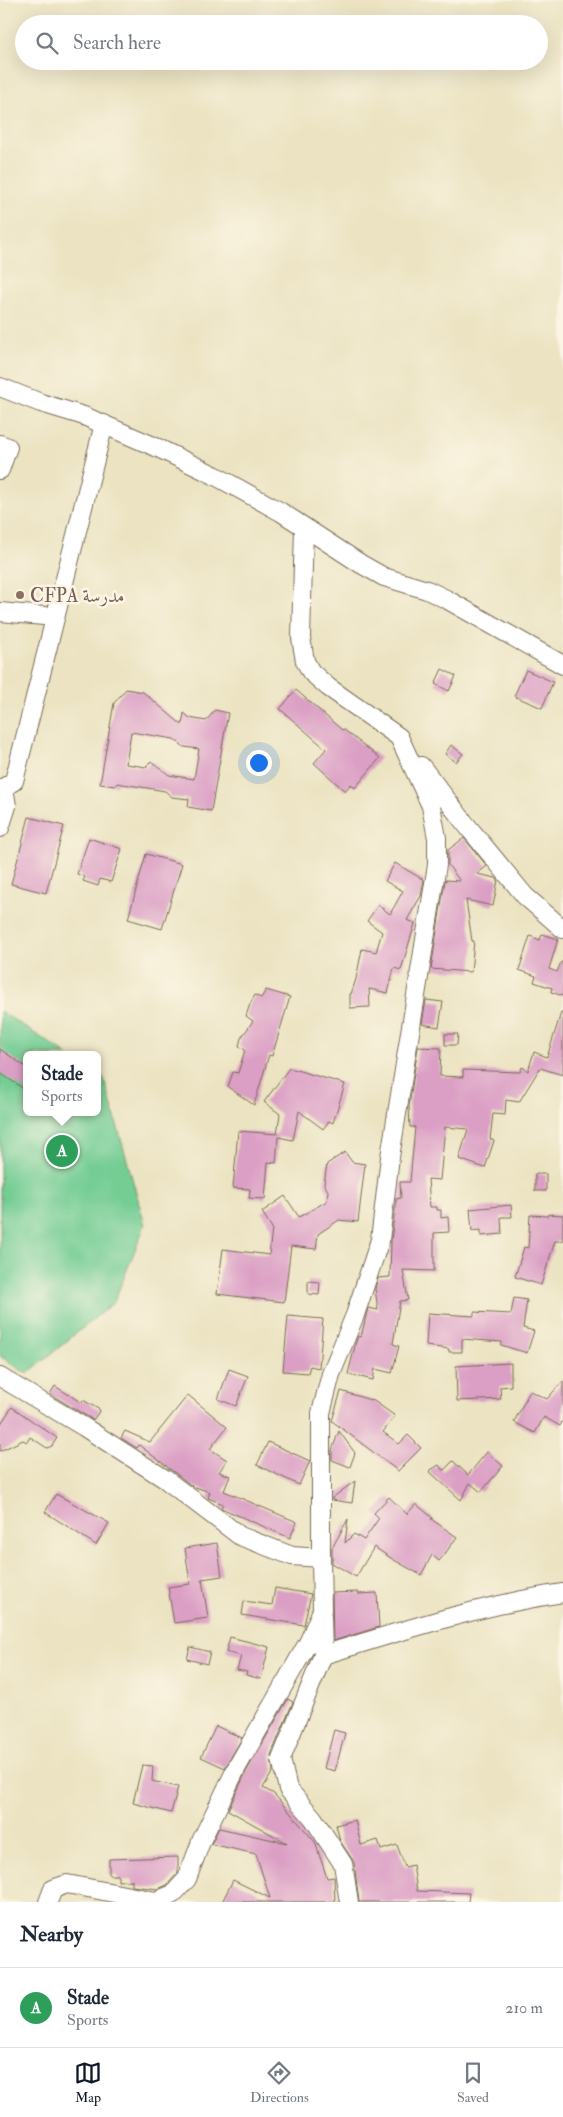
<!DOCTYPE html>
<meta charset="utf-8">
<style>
body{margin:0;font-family:"IM FELL Double Pica",Amiri,serif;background:#f6f6f7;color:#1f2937}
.you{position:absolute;left:258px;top:762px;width:18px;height:18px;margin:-12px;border:4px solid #fff;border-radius:50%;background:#1a73e8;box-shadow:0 0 0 8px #1a73e833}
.badge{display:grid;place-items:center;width:32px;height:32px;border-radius:50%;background:#111827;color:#fff;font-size:16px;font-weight:700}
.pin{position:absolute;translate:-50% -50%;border:2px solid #fff;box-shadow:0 1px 5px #0006}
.popup{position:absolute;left:23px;top:1051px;width:78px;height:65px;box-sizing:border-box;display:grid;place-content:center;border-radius:8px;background:#fff;filter:drop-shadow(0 1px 4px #0005);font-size:16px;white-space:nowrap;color:#747a83}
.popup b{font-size:19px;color:#1f2937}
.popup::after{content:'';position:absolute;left:50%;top:100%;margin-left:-10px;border:10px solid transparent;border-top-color:#fff}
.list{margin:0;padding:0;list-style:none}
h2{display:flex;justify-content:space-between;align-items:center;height:65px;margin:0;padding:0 20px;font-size:21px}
h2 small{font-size:16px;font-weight:400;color:#747a83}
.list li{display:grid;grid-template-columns:32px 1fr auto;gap:15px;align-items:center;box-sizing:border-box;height:80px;padding:0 20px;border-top:1px solid #e0e1e3}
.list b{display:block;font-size:19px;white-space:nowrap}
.list p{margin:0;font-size:16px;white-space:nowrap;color:#747a83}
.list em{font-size:16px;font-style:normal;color:#747a83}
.icon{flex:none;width:28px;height:28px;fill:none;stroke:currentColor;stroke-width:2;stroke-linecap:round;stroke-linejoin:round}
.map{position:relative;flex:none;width:563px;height:1902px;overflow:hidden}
.search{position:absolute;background:#fff;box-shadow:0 5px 20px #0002;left:15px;right:15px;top:15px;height:55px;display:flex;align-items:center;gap:12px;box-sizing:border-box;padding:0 18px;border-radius:28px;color:#747a83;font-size:19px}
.sheet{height:145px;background:#fff}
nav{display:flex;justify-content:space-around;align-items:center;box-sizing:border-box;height:70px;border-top:1px solid #e0e1e3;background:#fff;font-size:14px;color:#747a83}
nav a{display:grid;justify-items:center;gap:2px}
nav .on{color:#111827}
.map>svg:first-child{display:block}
</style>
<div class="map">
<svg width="563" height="1902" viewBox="0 0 563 1902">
<rect width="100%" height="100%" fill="#fcf5e5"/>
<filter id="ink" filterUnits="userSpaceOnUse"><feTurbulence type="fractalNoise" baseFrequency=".02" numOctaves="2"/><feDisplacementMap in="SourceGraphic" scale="10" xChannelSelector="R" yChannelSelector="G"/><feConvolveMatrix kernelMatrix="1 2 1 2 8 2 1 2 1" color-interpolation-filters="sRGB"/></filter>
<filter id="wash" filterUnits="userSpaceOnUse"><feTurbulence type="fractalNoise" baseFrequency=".0096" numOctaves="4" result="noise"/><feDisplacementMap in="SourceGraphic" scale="20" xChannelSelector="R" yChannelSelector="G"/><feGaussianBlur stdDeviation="1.12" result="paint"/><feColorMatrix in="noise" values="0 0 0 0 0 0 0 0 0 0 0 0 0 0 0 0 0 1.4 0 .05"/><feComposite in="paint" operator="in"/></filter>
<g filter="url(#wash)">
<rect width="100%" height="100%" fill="#ebe3c1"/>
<polygon fill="#74cd94" stroke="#587c59" points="0,1011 68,1055 27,1055 27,1112 97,1112 97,1073 104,1078 145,1225 114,1302 27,1374 0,1356"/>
<g id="blocks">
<g fill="#db9fc5" fill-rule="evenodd">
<polygon points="442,669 456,676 449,691 435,684"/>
<polygon points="526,670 553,682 542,708 514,696"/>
<path d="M126,689L143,692L182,725L184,713L190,718L206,721L215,710L228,713L211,811L188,807L189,799L172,797L165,791L117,783L115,786L100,784L114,703ZM131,732L174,739L184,747L199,749L194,779L169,775L151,761L146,767L126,764Z"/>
<polygon points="296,690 342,730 343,729 380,758 355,788 351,784 345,791 314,763 326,749 280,709"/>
<polygon points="451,745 463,754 456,762 445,754"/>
<polygon points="29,817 64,826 46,893 11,884"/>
<polygon points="89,838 122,849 111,882 100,879 98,886 83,881 85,877 77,874"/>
<polygon points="464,838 487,866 477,874 496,878 498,880 493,906 466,900 472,941 474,941 471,972 431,969 445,880 460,881 448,865 448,850"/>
<polygon points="146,854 182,864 162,929 128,919"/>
<polygon points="395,863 424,880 421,896 407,920 415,923 401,970 394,968 388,993 369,989 370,1007 350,1008 350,994 351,994 356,979 362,949 376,952 382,932 367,921 378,905 390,914 403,891 385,881"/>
<polygon points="542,934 558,939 549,969 557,972 561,962 563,962 563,996 551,992 552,988 534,982 536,976 519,970 530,936 540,940"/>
<polygon points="266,990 290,997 272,1056 269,1055 254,1105 228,1087 233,1072 238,1073 245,1050 239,1046 241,1038 253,1021 246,1016 250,1004 255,995 261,998"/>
<polygon points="426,1000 443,1002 439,1027 422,1024"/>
<polygon points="561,1013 563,1013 563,1075 540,1068 519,1102 506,1100 505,1115 493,1114 490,1139 494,1141 485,1168 459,1159 468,1129 445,1127 440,1180 428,1179 430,1207 437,1207 437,1210 441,1210 441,1218 448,1217 449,1232 434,1233 434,1271 403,1270 408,1300 400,1301 393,1344 399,1346 392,1373 375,1369 373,1380 348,1374 356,1342 358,1336 361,1337 368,1308 378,1310 375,1289 378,1278 390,1277 391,1241 395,1208 396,1208 396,1199 401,1198 400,1182 410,1182 415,1127 410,1127 409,1106 418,1047 441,1048 440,1076 463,1077 463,1070 520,1072 522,1067 528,1071 534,1052 547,1057"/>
<polygon points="445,1034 458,1034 457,1045 445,1045"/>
<polygon points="0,1049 27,1068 27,1091 0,1073"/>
<polygon points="289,1068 345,1084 333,1123 329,1121 323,1129 299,1111 293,1140 278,1137 276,1163 268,1162 265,1199 249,1198 250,1189 233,1188 238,1131 277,1134 280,1114 264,1102"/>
<polygon points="345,1152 352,1162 365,1164 358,1222 339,1220 318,1234 316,1249 291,1246 284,1302 217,1294 223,1249 269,1255 272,1228 262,1212 285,1196 299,1217 327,1201 328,1191 324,1184 327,1164"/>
<rect x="535" y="1174" width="11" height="17"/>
<polygon points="511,1205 512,1217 501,1217 502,1234 481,1236 481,1230 472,1231 470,1209"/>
<polygon points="548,1214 563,1215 563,1241 555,1241 541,1285 515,1277 524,1247 528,1248 530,1215 548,1216"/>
<polygon points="308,1281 320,1282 319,1295 308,1294"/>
<polygon points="514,1298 527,1300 523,1328 534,1331 527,1353 501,1345 502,1342 462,1339 462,1352 449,1352 449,1349 426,1346 428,1313 474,1316 474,1312 511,1314"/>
<polygon points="288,1316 323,1319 319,1368 310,1366 308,1373 283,1371"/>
<polygon points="511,1363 511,1386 500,1387 501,1399 457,1401 456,1366"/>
<polygon points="229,1369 248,1376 236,1406 218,1399"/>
<polygon points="563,1381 563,1420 560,1426 544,1417 535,1433 514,1422 530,1391 547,1399"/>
<polygon points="55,1386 82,1403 83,1400 100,1410 93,1420 50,1394"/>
<polygon points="341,1391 374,1401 395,1416 383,1432 399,1444 408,1435 421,1448 398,1471 332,1421"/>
<polygon points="188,1395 227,1427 210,1449 227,1460 219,1472 230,1476 224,1491 297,1522 290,1538 221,1508 223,1504 208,1498 210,1492 192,1486 139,1445 137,1448 121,1438 125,1431 150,1442"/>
<polygon points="12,1407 57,1438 52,1446 47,1448 30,1437 27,1442 23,1440 0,1451 0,1425"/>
<polygon points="339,1431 355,1453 350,1467 332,1460 332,1450"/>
<polygon points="268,1442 310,1461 299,1485 257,1465"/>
<polygon points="487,1452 503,1466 481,1492 470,1483 461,1500 429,1471 439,1465 443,1471 453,1461 468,1475"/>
<polygon points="355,1481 352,1503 332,1500 332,1498"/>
<polygon points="56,1494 109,1523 96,1545 45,1512"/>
<polygon points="389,1497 407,1514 416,1504 433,1518 431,1519 457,1537 444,1555 439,1561 432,1555 421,1575 394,1560 374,1547 356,1577 332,1563 332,1548 348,1519 345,1543 354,1534 364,1540 379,1518 374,1513"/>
<polygon points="217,1543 222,1576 202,1579 208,1618 174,1623 168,1587 190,1584 185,1548"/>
<polygon points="275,1588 311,1594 304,1625 242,1615 244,1601 272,1605"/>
<polygon points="358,1592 358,1594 377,1593 379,1627 333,1641 332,1593"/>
<polygon points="230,1637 269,1647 261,1679 246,1675 247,1672 237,1670 241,1656 226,1652"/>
<polygon points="190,1647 210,1652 207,1664 187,1659"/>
<polygon points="288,1699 293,1702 271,1755 273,1771 263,1788 274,1794 315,1842 327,1878 334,1877 335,1902 222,1902 233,1880 270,1898 256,1854 211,1844 219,1828 287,1843 228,1810 246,1772"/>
<polygon points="216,1726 242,1738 225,1768 201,1757"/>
<polygon points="334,1730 345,1733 335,1771 324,1768"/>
<polygon points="142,1765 153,1766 152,1781 178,1787 171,1813 133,1803"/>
<polygon points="355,1820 361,1845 378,1840 381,1850 397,1845 405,1867 413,1865 417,1891 469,1893 468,1902 359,1902 354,1862 340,1841 336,1825"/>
<polygon points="178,1857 178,1873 167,1885 158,1889 132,1886 132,1880 118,1881 118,1875 109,1875 109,1859"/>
</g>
</g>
</g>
<g filter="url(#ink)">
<use href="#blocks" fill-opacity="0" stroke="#796b57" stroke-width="1"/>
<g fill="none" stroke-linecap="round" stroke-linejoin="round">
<g stroke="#796b57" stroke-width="20">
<g id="minor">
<polyline points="0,387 41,403 84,416 158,448 214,475 281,512 361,564 384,577 427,590 446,599 563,665"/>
<polyline points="0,444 8,447 0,470"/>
<polyline points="304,528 301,638 305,661 311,672 328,687 399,737 431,806 437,838 437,865 390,1157 380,1240 355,1315 331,1374 321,1413 321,1558"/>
<polyline points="0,612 55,617"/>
<polyline points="421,766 464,822 525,896 563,929"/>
<polyline points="0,790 14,781 104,424"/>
<polyline points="0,828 7,806 4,788"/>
<polyline points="0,1377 84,1427 165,1479 240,1536 292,1556 321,1558 322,1610 309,1641 237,1767 202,1839 187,1879 173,1894 156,1901 67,1884 53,1889 48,1902"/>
<polyline points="322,1616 323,1655 281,1759 288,1789 313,1818 343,1864 349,1902"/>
<path d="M323,1655C402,1631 481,1605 563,1593"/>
</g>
</g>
<use href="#minor" stroke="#fff" stroke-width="18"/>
</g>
</g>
<circle fill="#8d6e63" stroke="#fcf5e5" stroke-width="2" cx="20" cy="595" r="5"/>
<g text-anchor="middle" stroke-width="5" stroke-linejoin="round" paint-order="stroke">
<g font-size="19" fill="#785e54" stroke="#fcf5e5" text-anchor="start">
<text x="30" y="602">CFPA مدرسة</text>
</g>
</g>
</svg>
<div class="you"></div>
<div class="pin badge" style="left:62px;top:1151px;background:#2e9e5b">A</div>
<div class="popup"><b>Stade</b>Sports</div>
<div class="search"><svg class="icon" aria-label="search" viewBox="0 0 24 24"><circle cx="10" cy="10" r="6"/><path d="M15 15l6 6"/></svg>Search here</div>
</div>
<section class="sheet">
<h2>Nearby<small></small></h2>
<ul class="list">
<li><span class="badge" style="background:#2e9e5b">A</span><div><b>Stade</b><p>Sports</p></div><em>210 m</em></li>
</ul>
</section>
<nav>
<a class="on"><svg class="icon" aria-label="map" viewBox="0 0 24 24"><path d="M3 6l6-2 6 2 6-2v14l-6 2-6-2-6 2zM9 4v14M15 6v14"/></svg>Map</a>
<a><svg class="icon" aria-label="directions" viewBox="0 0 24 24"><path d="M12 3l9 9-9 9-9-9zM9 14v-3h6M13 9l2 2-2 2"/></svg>Directions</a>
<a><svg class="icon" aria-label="saved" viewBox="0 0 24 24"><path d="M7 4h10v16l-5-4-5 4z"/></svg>Saved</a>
</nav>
